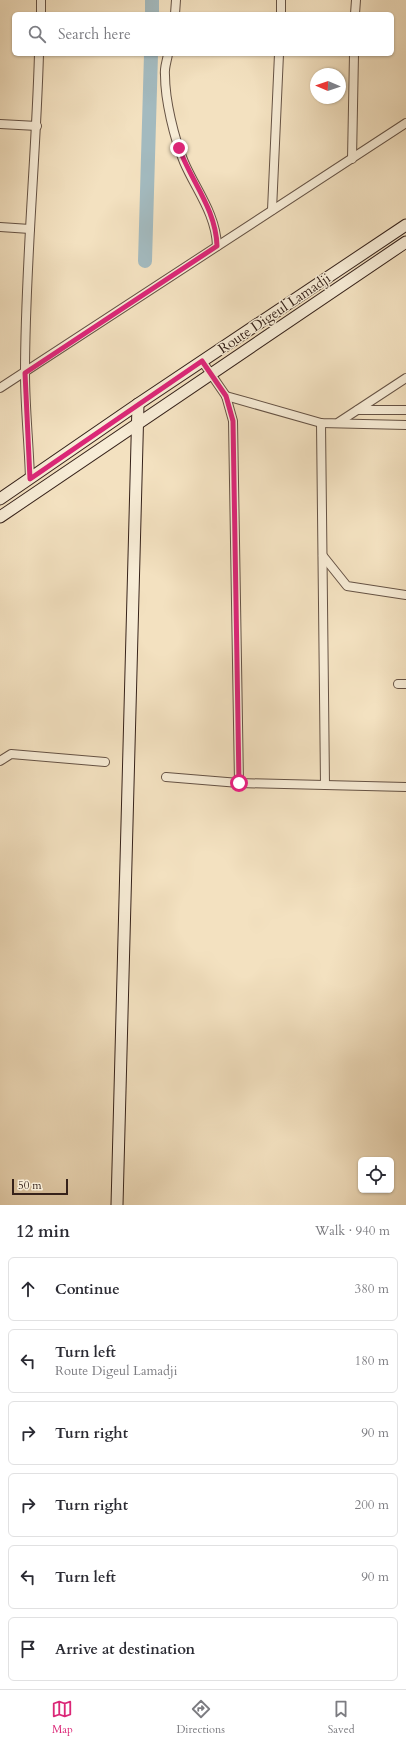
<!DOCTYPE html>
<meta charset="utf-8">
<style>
body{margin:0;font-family:Cardo,serif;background:#f7f7f7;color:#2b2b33}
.controls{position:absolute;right:12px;bottom:12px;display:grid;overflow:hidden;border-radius:6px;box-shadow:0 1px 3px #0004}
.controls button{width:36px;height:36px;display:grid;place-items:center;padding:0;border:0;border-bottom:1px solid #e1e1e2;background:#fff;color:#2b2b33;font:20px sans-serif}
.compass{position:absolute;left:310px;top:68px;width:36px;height:36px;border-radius:50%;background:#fff;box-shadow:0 1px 3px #0004;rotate:272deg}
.scale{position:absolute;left:12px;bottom:10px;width:56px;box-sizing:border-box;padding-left:4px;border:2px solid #36221a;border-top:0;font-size:11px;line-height:14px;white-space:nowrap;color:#36221a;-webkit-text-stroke:3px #f7ecd6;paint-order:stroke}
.stop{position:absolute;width:12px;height:12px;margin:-9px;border:3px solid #db2777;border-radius:50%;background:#fff}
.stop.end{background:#db2777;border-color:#fff;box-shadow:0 1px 4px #0008}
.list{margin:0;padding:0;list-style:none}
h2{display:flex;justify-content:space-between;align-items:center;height:52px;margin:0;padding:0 16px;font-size:17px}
h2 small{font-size:13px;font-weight:400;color:#7c7c81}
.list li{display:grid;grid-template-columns:26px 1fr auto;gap:12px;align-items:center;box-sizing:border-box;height:64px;margin:0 8px 8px;padding:0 8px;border:1px solid #e1e1e2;border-radius:6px}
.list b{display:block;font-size:15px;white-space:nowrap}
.list p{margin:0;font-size:13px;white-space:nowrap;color:#7c7c81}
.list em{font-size:13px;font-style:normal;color:#7c7c81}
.icon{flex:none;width:22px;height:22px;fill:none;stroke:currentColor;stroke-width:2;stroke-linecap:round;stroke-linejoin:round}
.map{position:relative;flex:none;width:406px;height:1205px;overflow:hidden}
.search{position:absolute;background:#fff;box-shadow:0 1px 3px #0004;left:12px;right:12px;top:12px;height:44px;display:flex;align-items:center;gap:10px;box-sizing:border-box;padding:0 14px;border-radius:6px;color:#7c7c81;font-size:15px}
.sheet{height:484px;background:#fff}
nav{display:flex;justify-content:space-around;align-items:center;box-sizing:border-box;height:56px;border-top:1px solid #e1e1e2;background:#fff;font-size:11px;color:#7c7c81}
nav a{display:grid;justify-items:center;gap:2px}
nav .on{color:#db2777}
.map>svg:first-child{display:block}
</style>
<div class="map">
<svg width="406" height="1205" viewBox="0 0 406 1205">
<rect width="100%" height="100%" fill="#f3e1c0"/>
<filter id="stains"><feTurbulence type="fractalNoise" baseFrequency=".005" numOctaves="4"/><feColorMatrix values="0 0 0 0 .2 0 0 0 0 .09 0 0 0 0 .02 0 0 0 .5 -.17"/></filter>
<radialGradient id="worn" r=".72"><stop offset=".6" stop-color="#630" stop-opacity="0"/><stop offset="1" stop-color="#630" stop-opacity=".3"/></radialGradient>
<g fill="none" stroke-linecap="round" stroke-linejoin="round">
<g stroke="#a3babf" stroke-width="14">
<polyline points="152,14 152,0"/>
<polyline points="145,261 151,54"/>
</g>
<g stroke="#655244" stroke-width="10">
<g id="street">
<polyline points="41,14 41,0"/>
<polyline points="175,14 176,0"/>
<polyline points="281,14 281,0"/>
<polyline points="355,14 356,0"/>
<path d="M168,54C167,61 164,68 165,75C165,100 174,138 184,162C196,190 216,214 217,246"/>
<polyline points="0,124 37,126"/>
<polyline points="352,159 354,54"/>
<polyline points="272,210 279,54"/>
<polyline points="0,227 30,229"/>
<polyline points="202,361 226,396 233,421 239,783"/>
<polyline points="0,388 406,123"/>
<polyline points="226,396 321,423 406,425"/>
<polyline points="358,410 406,410"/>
<polyline points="339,422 406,378"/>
<polyline points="321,423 325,785"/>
<path d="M30,479C29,444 25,408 25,373C25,266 36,160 39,54"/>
<polyline points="323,556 347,586 406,595"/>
<polyline points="398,684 406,684"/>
<polyline points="0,761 11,754 105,762"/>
<polyline points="166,777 239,783 406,787"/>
</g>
</g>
<g stroke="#36221a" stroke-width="13">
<g id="secondary">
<polyline points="0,499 138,404 406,225"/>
<polyline points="0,517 406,242"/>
<polyline points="117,1205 138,404"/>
</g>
</g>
<use href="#street" stroke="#f7ecd6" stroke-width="8"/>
<use href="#secondary" stroke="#f7ecd6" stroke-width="11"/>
</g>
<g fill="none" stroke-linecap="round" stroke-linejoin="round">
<path stroke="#db2777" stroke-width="5" d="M179,148C191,181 216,209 217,246L25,373L30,479L202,361L226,396L233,421L239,783"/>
</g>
<g text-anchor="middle" stroke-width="3" stroke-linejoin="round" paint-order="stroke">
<g font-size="14" fill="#36221a" stroke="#f7ecd6">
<text transform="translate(274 313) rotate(-34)" y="5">Route Digeul Lamadji</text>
</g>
</g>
<rect width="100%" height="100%" filter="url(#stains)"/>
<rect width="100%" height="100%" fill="url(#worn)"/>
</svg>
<div class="controls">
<button><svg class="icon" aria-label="locate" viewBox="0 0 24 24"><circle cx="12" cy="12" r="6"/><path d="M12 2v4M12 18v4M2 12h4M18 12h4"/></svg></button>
</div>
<svg class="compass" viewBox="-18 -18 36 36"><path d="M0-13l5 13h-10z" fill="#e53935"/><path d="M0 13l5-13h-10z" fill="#7c7c81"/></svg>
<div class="scale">50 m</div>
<div class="stop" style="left:239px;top:783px"></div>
<div class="stop end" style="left:179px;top:148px"></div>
<div class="search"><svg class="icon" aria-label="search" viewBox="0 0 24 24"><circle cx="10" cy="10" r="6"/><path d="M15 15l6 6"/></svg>Search here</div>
</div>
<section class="sheet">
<h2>12 min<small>Walk · 940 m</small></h2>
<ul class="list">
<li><svg class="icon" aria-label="ahead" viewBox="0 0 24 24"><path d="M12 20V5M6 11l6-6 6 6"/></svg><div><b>Continue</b></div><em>380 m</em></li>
<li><svg class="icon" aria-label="left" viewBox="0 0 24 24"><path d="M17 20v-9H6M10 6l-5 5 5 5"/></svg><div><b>Turn left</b><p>Route Digeul Lamadji</p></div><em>180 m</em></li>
<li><svg class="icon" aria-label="right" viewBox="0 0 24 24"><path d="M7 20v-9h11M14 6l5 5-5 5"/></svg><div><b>Turn right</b></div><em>90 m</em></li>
<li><svg class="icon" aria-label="right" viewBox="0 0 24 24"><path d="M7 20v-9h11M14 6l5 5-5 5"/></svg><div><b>Turn right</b></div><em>200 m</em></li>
<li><svg class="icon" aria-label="left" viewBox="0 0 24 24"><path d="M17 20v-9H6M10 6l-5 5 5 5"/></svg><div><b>Turn left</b></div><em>90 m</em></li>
<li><svg class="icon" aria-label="arrive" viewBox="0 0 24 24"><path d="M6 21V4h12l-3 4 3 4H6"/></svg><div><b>Arrive at destination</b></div></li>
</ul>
</section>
<nav>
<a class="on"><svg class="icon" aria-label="map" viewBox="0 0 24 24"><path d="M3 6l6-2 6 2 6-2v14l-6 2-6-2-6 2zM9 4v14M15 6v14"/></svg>Map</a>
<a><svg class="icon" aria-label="directions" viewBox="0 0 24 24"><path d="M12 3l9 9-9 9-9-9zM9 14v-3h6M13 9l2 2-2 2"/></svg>Directions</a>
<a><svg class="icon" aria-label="saved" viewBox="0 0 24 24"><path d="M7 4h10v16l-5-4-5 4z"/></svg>Saved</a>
</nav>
